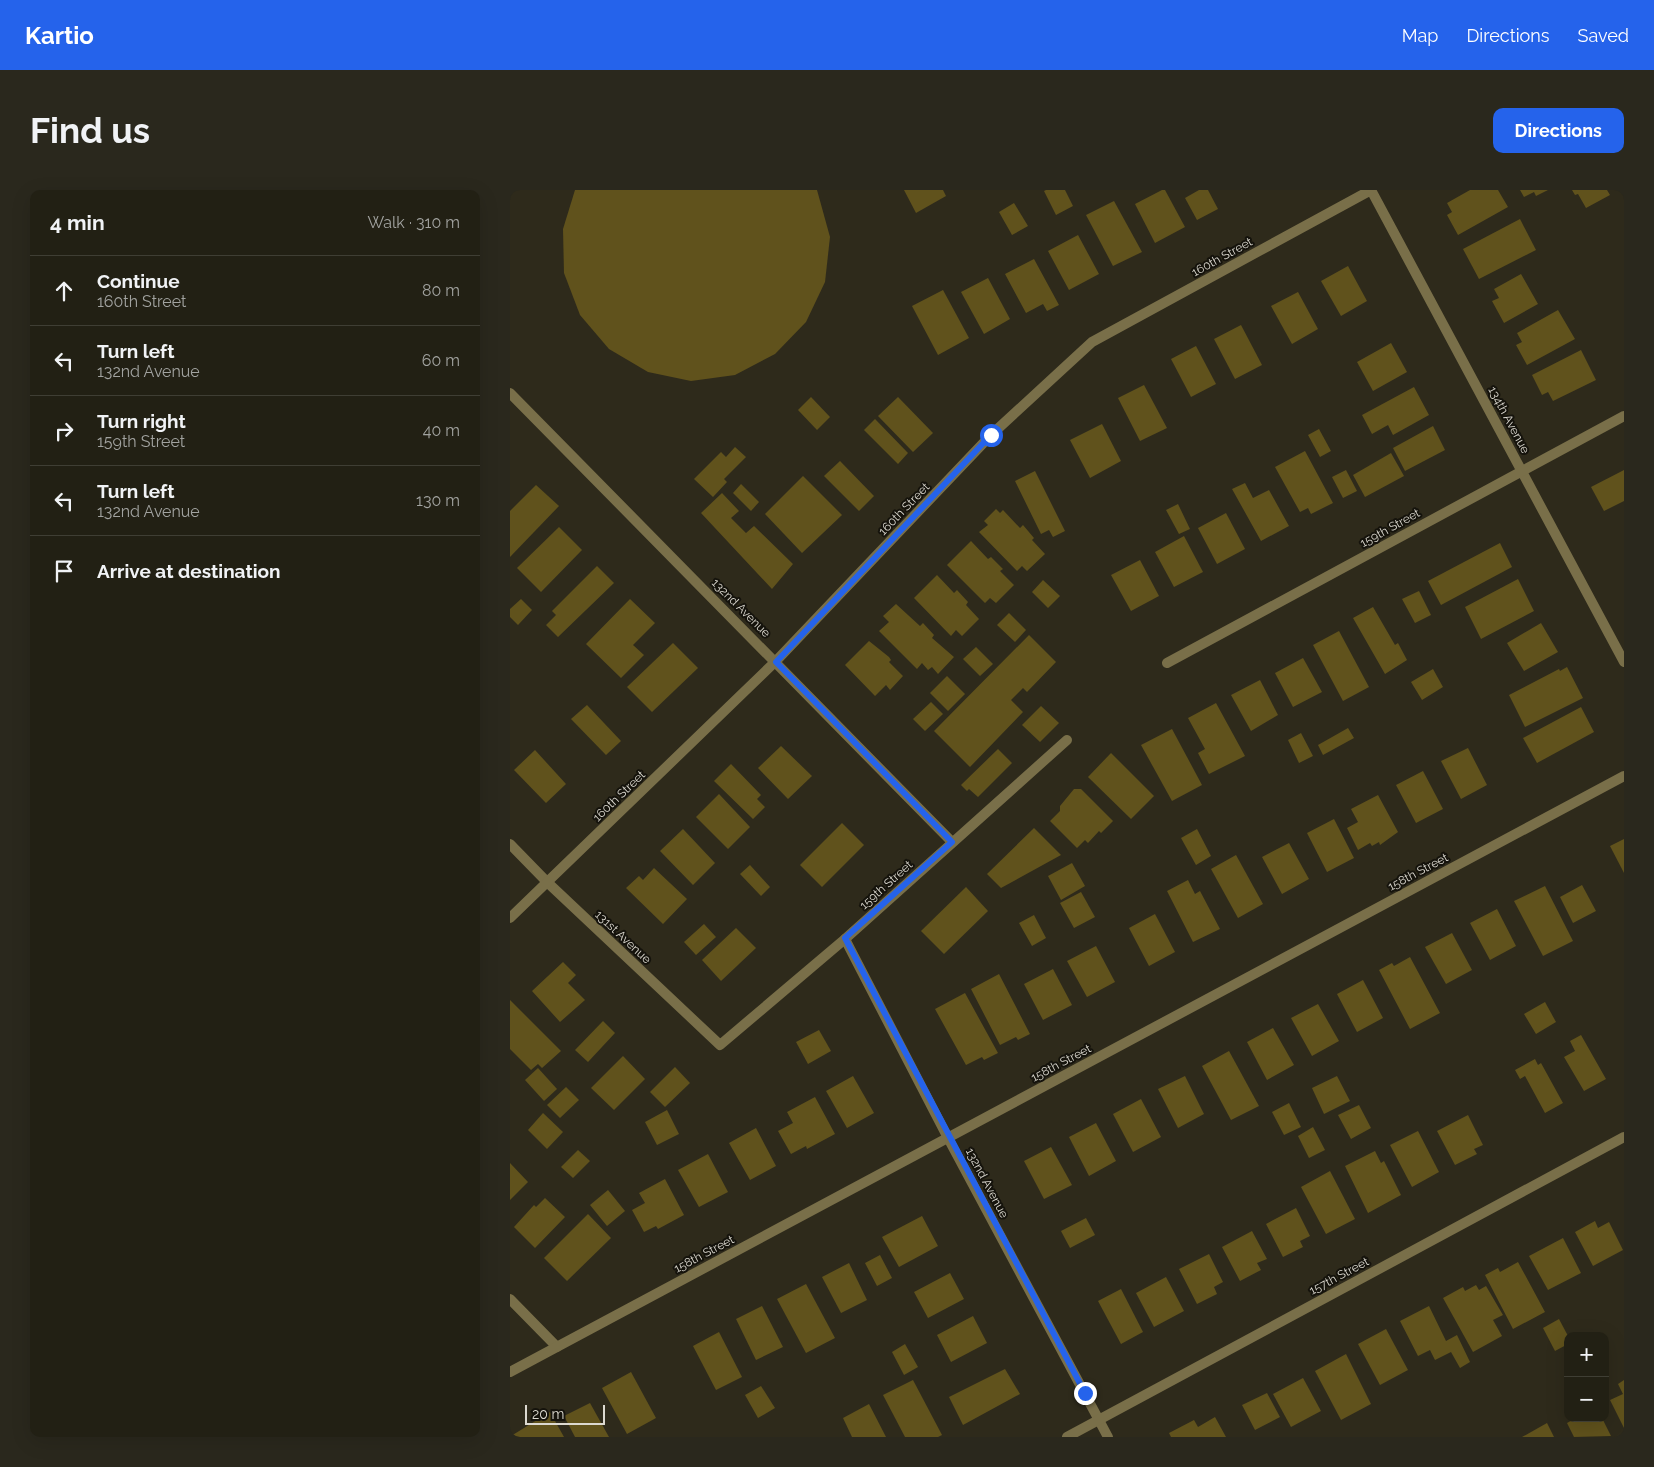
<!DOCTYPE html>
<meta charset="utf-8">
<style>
body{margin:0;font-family:Raleway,sans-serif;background:#2a281d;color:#f1f3f6}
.controls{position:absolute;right:15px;bottom:15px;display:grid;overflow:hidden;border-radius:10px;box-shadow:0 5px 20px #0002}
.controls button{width:45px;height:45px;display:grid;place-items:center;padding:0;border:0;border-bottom:1px solid #3f3e34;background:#222014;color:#f1f3f6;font:25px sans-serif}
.scale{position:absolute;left:15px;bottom:12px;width:80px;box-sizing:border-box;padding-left:5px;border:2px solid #dcd9d0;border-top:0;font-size:14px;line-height:18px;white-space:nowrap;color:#dcd9d0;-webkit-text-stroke:4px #15130c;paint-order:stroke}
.stop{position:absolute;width:15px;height:15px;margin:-11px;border:4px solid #2563eb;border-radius:50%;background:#fff}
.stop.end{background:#2563eb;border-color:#fff;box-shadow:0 1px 5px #0008}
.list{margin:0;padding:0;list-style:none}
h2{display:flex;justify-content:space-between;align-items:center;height:65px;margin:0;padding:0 20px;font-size:21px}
h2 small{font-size:16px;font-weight:400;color:#a2a3a0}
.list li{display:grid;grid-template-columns:32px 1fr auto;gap:15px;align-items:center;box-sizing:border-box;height:70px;padding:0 20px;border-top:1px solid #3f3e34}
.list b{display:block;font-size:19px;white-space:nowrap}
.list p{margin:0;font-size:16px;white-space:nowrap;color:#a2a3a0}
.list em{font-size:16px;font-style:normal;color:#a2a3a0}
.icon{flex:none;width:28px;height:28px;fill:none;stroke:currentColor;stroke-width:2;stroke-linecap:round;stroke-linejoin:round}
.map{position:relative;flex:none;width:1114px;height:1247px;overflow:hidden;border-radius:10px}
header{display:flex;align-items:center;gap:30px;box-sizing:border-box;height:70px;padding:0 25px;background:#2563eb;color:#fff}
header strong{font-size:24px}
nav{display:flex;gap:28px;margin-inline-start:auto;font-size:18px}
.intro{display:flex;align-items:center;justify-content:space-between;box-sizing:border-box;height:120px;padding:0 30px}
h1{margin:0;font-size:35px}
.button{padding:12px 22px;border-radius:10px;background:#2563eb;color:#fff;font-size:18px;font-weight:700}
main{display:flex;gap:30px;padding:0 30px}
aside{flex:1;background:#222014;border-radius:10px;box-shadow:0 5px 20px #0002}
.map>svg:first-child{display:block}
</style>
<header>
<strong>Kartio</strong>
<nav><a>Map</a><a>Directions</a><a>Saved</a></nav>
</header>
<div class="intro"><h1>Find us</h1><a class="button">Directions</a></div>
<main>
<aside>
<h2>4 min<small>Walk · 310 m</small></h2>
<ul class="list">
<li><svg class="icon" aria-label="ahead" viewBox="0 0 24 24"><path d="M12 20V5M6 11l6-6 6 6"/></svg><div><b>Continue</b><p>160th Street</p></div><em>80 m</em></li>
<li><svg class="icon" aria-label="left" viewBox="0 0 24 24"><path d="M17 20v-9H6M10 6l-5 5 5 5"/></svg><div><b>Turn left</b><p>132nd Avenue</p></div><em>60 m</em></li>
<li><svg class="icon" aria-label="right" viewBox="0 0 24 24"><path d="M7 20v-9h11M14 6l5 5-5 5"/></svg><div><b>Turn right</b><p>159th Street</p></div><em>40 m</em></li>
<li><svg class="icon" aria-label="left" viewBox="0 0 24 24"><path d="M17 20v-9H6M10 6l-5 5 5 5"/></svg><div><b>Turn left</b><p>132nd Avenue</p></div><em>130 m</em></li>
<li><svg class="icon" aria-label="arrive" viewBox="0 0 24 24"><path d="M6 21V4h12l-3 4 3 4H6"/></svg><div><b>Arrive at destination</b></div></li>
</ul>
</aside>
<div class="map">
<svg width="1114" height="1247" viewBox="0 0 1114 1247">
<rect width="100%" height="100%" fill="#2e2a1b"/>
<g fill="#60521c">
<polygon points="65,0 307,0 320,47 315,92 296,132 265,164 225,185 181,191 138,182 99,159 70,125 54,83 53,39"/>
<polygon points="394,0 433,0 436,6 406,23"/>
<polygon points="536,0 555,0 563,16 546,25 534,1"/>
<polygon points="652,0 655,0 675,37 645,53 625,14"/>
<polygon points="689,0 698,0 708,19 687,30 675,8"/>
<polygon points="960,0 988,0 998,17 948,45 937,25 942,22 937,13"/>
<polygon points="1010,0 1038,0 1026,6 1024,2 1014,7"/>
<polygon points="1062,0 1097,0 1100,5 1076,18 1068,4 1065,5"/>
<polygon points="604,11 632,62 603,76 576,25"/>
<polygon points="504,13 518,36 502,45 489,22"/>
<polygon points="1010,29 1026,60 969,89 953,59"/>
<polygon points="568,45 589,84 559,100 538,61"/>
<polygon points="524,69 549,115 537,121 533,114 516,123 495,84"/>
<polygon points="838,76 857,111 831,126 811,91"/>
<polygon points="1011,84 1028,114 994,133 982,111 989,108 984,99"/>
<polygon points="478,88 500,129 474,144 451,102"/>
<polygon points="433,100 459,148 428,165 402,116"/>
<polygon points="788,102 808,139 782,154 761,116"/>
<polygon points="1048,120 1065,149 1017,175 1006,155 1012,152 1007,143"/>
<polygon points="731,135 752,175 725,189 704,149"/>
<polygon points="881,153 897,182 863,201 847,172"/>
<polygon points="686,156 706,194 681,207 661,169"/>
<polygon points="1071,160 1086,190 1043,211 1038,202 1032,205 1022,185"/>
<polygon points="634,195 657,238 630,251 608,208"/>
<polygon points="904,197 919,225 883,245 878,235 862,244 852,225"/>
<polygon points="301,207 320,227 307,240 288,220"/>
<polygon points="388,207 423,243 403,262 368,226"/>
<polygon points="365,229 398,263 388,274 354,240"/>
<polygon points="592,234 611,271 580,288 560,250"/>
<polygon points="923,236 935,260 895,281 883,258"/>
<polygon points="809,239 821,261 810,267 798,245"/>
<polygon points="225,257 236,267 214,289 217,292 203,307 184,289 211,262 216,267"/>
<polygon points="795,261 823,313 801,324 798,318 790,322 765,277"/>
<polygon points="881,263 894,286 855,307 843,285"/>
<polygon points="330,271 364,306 349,321 314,286"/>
<polygon points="836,280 847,301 833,308 822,287"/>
<polygon points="1114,280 1114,311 1094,321 1081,297"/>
<polygon points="525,281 555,341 543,347 539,340 531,344 505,291"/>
<polygon points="293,286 332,325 292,363 255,324"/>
<polygon points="735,293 743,308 759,300 779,336 751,351 722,299"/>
<polygon points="231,294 249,312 241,321 223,303"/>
<polygon points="26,295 49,316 0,367 0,321"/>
<polygon points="212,303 229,321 221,328 236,343 244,336 283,374 262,399 191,323"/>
<polygon points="668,314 680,339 669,344 656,320"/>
<polygon points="486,319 490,323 493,320 510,338 513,335 524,348 522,350 535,364 517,381 512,376 507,381 469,342 478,335 474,331"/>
<polygon points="716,323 735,359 707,374 688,338"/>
<polygon points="49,337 72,360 31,402 7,378"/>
<polygon points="674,346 693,382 664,397 645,362"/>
<polygon points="461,351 478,369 481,367 493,379 490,381 504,395 486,413 480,408 475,413 437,375"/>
<polygon points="990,353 1002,377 931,415 918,391"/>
<polygon points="630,370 649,406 621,421 601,385"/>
<polygon points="87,376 104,393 48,447 36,435 46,425 42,421"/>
<polygon points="427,385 444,403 447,400 458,412 456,415 469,429 452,446 446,440 441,446 404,408"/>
<polygon points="1008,389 1024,421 971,449 955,417"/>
<polygon points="533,390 550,406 538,418 522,402"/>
<polygon points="909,401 921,425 905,433 892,409"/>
<polygon points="11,409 22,420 8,435 0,427 0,419"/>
<polygon points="120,409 145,433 123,455 134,465 111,488 76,454"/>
<polygon points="386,414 410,436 413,433 424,445 422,448 444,467 428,484 422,477 418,480 412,473 407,479 369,441 379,432 373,426"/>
<polygon points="863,417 885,455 888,453 897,470 875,484 843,428"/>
<polygon points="499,423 516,440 505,452 487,435"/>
<polygon points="1031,433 1048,462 1014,481 997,453"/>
<polygon points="829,441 859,497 833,511 803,455"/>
<polygon points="519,445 546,472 517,502 513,498 501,510 513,522 460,577 424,541"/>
<polygon points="359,451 379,467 381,470 379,472 393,486 380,500 376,495 365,506 335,475"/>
<polygon points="163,453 188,478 142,522 117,497"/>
<polygon points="466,457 483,474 470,486 453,469"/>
<polygon points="793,468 812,502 783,517 765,483"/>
<polygon points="1057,477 1073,508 1015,537 999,505 1049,479 1050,481"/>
<polygon points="923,479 933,497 912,510 901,492"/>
<polygon points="437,486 455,504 438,521 420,503"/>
<polygon points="750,490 768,525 741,541 721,505"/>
<polygon points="421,512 433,524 415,541 403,529"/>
<polygon points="706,513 735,566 699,584 688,563 695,559 678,528"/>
<polygon points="77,515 111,551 96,565 61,529"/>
<polygon points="531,516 549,533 530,552 512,535"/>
<polygon points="1071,517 1084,542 1027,573 1013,548"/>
<polygon points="838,538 844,548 813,565 808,555"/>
<polygon points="662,539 692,595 662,611 631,555"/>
<polygon points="791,543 803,566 789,573 778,550"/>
<polygon points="271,556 302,586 278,609 248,578"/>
<polygon points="958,558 977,595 951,609 931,571"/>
<polygon points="488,559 502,573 468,607 459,599 457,601 451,595"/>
<polygon points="25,560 56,594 36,613 4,580"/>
<polygon points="601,563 644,606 621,629 578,587"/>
<polygon points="221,574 251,605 247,609 255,617 243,629 204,591"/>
<polygon points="913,581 933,619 906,633 886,595"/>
<polygon points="564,599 571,599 603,631 591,643 589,641 578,653 575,650 567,658 540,631 550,621 550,616"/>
<polygon points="209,604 240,637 218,659 186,627"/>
<polygon points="868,605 888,642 870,655 869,652 862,656 860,653 848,660 837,638 848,632 841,619"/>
<polygon points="824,629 844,668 817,682 797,643"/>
<polygon points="332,633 354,655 312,697 290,675"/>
<polygon points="524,638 551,665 491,698 477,684"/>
<polygon points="173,639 205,673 183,695 150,661"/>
<polygon points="687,639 701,666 686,675 671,648"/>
<polygon points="1114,649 1114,683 1100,656"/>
<polygon points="779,653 799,689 772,704 752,667"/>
<polygon points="726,665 753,714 728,728 701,679"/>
<polygon points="562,673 575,696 551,710 538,686"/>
<polygon points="240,675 260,697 251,706 230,684"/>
<polygon points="144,678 177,709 153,734 116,698 129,686 133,690"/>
<polygon points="678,690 685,704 690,701 710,739 683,752 657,701"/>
<polygon points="1072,695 1086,721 1063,733 1050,707"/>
<polygon points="1035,696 1063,751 1033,766 1004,711"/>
<polygon points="456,697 478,721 434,764 411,741"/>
<polygon points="571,702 585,727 564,738 550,713"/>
<polygon points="987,719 1006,756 980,770 960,733"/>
<polygon points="645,724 665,762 639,776 619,738"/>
<polygon points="524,725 536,748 522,756 509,733"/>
<polygon points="194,734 206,747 186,765 174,752"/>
<polygon points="226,738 246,758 211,791 192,770"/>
<polygon points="942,743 962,780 936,794 915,757"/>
<polygon points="586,756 605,792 577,807 557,771"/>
<polygon points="900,767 930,823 900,839 869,780 882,773 884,776"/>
<polygon points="53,772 66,785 58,793 75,810 50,832 22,801"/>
<polygon points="543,779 562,815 533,830 514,794"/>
<polygon points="489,784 520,844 508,850 506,847 490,855 461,799"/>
<polygon points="853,790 873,828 847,842 827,804"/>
<polygon points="455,803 488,863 474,870 472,867 456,875 425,819"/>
<polygon points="0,810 51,861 32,878 28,874 21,880 0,859"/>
<polygon points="1035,812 1046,832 1026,844 1014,824"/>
<polygon points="808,814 829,851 802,866 781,828"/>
<polygon points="93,831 105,843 78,872 65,860"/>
<polygon points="763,838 784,875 757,890 737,852"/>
<polygon points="309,840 321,861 298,874 286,852"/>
<polygon points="1071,845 1096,889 1074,901 1054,867 1065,861 1060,851"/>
<polygon points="719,861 749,916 721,930 692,876"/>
<polygon points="113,866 135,889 104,920 81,898"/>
<polygon points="1025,869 1028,875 1031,873 1053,913 1035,923 1015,886 1010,889 1005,880"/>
<polygon points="165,877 180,893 155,917 140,902"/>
<polygon points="28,878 47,899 34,911 15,890"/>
<polygon points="343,886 364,923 337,938 316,901"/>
<polygon points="675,886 694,924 668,938 648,899"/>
<polygon points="827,886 840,911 814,924 802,898"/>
<polygon points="56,897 69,910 50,928 37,915"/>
<polygon points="305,907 325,944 297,959 296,956 281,964 268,941 283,933 277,922"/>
<polygon points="631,909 651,947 623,962 603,924"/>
<polygon points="779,913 791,937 774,945 762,922"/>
<polygon points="849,915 861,938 841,949 828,925"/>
<polygon points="157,920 169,944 147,955 135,932"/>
<polygon points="33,923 53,942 37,959 18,940"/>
<polygon points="958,925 973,955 964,959 967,964 945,975 927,941"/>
<polygon points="586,933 606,971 579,986 559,947"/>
<polygon points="803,937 815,960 799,968 788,946"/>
<polygon points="246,938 266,976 240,990 219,953"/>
<polygon points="908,941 929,982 902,997 880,955"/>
<polygon points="541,957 562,995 534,1009 514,971"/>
<polygon points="68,960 80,971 63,988 51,977"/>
<polygon points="865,961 871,973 874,971 891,1005 858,1023 835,976"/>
<polygon points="198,964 218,1002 189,1017 168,980"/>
<polygon points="0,973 18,992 0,1010"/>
<polygon points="820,981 845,1029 816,1044 791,997"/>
<polygon points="155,989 174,1025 148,1039 146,1036 134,1042 122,1020 135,1013 129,1003"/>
<polygon points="98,1000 115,1021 97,1036 80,1015"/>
<polygon points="35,1008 55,1027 25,1058 4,1037 24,1015 26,1017"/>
<polygon points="786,1018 800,1046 790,1051 793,1057 773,1067 756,1034"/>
<polygon points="78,1024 101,1048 57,1091 34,1068"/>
<polygon points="412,1026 428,1056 389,1077 372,1047"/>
<polygon points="576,1028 585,1045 560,1058 551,1041"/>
<polygon points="1085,1031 1088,1038 1099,1032 1113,1060 1083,1076 1065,1042"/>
<polygon points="742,1041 757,1069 747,1073 751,1080 730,1091 712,1057"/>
<polygon points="1053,1048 1071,1083 1038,1100 1019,1066"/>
<polygon points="699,1064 713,1092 704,1097 707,1104 687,1114 669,1079"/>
<polygon points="370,1065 382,1088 367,1096 355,1073"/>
<polygon points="1008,1072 1035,1122 1003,1139 975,1085 988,1078 990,1082"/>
<polygon points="339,1073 357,1110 331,1123 312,1087"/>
<polygon points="440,1083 454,1109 418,1128 404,1102"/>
<polygon points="656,1087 674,1121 644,1137 626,1103"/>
<polygon points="296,1094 325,1148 296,1163 267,1109"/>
<polygon points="966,1095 969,1100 976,1096 993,1125 983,1130 992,1146 963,1162 933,1108 953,1097 955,1101"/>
<polygon points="611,1099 633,1142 611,1154 588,1111"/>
<polygon points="252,1116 273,1157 246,1170 226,1129"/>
<polygon points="919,1116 936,1151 947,1145 960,1172 950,1178 941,1162 925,1170 920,1160 908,1166 890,1131"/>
<polygon points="463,1126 477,1153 441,1172 427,1145"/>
<polygon points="1049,1129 1058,1146 1058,1154 1045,1161 1033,1138"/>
<polygon points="876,1139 898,1180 870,1195 848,1154"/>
<polygon points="209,1142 232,1187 206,1200 183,1156"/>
<polygon points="395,1154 408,1177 394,1185 382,1162"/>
<polygon points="836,1164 861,1214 831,1230 805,1181"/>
<polygon points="495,1179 510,1204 453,1235 439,1207"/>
<polygon points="121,1182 146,1228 117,1244 92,1198"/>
<polygon points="793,1188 811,1221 781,1237 763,1204"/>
<polygon points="403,1190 432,1245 428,1247 395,1247 373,1205"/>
<polygon points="1114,1190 1114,1238 1100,1210 1113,1204 1108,1194"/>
<polygon points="251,1196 265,1218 248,1228 235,1205"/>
<polygon points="757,1203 770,1227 745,1240 732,1215"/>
<polygon points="80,1213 99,1247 65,1247 54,1226"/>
<polygon points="359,1214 376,1247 342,1247 333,1228"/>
<polygon points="40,1222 54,1247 2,1247 1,1246"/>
<polygon points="705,1227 716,1247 661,1247 659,1243 684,1230 688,1237"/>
<polygon points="1066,1228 1092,1228 1101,1246 1064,1247 1057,1233"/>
<polygon points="1037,1233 1044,1247 1012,1247"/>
</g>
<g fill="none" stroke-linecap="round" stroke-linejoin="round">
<g stroke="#796f49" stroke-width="10">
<polyline points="861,0 1114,472"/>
<polyline points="0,203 442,652"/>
<polyline points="657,473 1114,226"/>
<polyline points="0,654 37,692 210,855 335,749 557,550"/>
<polyline points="0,728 266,471 481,245 582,152 861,0"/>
<polyline points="335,749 438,948 598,1247"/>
<polyline points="0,1109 47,1157"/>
<polyline points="0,1182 1114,586"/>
<polyline points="557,1247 1114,947"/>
</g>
</g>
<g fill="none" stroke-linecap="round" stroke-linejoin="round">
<polyline stroke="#2563eb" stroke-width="6" points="481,245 266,472 442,652 335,748 575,1203"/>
</g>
<g text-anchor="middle" stroke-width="4" stroke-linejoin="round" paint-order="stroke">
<g font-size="12" fill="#dcd9d0" stroke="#15130c">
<text transform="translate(712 67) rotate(-29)" y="4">160th Street</text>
<text transform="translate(999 230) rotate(62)" y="4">134th Avenue</text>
<text transform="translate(394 319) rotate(-46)" y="4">160th Street</text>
<text transform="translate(880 338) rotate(-29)" y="4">159th Street</text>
<text transform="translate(231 418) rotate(45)" y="4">132nd Avenue</text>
<text transform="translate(109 606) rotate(-44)" y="4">160th Street</text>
<text transform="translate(908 682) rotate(-28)" y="4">158th Street</text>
<text transform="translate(376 695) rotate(-42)" y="4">159th Street</text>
<text transform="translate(113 747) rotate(43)" y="4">131st Avenue</text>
<text transform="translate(551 873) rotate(-28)" y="4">158th Street</text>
<text transform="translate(477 993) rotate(62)" y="4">132nd Avenue</text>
<text transform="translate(194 1064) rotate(-28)" y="4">158th Street</text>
<text transform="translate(829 1086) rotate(-28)" y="4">157th Street</text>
</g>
</g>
</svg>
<div class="controls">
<button>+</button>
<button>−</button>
</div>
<div class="scale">20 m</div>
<div class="stop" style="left:481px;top:245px"></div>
<div class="stop end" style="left:575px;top:1203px"></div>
</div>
</main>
